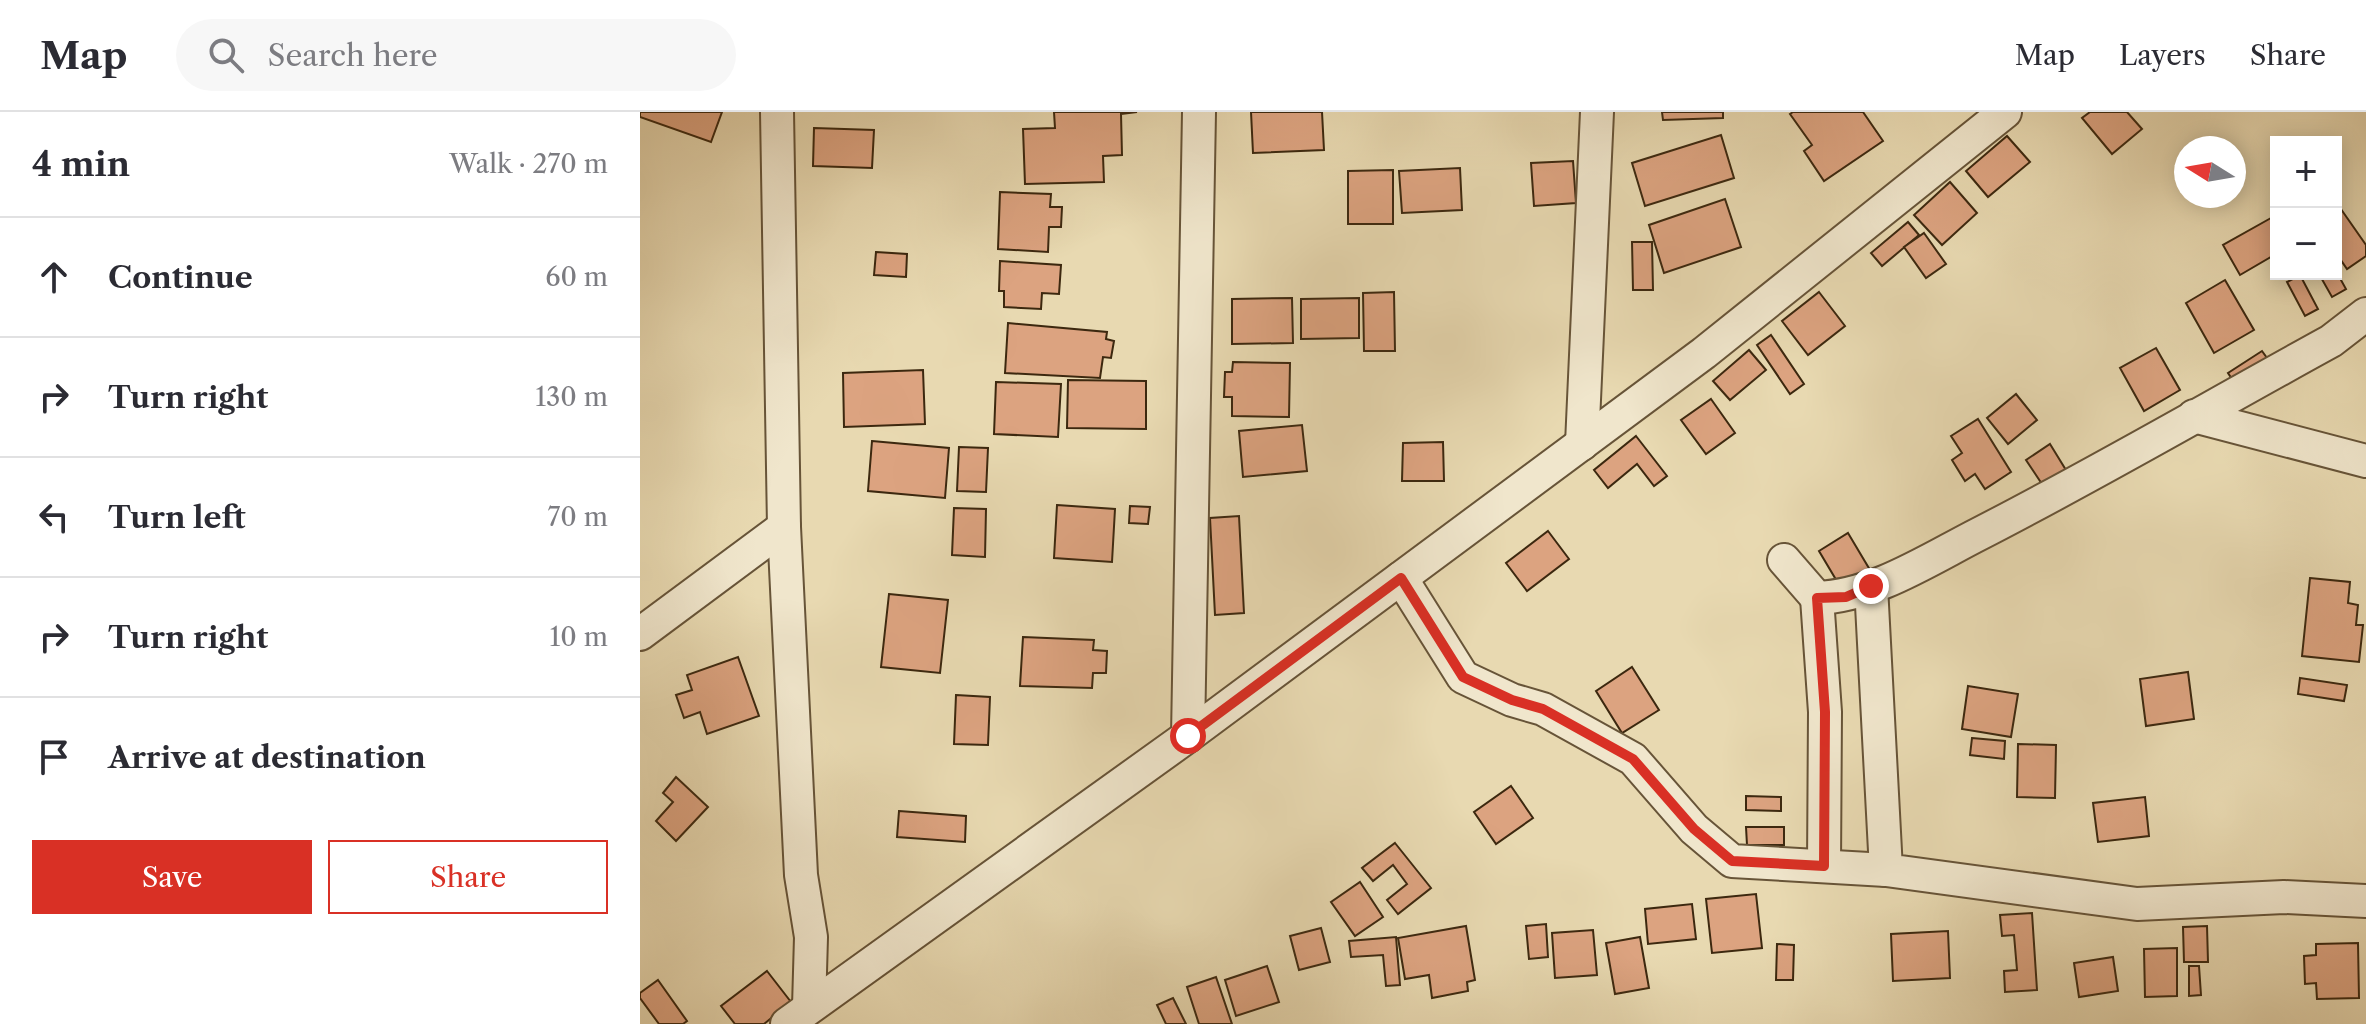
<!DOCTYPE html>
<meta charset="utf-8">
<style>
body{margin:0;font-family:"Libre Caslon Text",serif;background:#f7f7f7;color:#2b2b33}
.controls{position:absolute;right:24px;top:24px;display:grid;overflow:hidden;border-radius:0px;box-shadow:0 4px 20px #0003}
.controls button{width:72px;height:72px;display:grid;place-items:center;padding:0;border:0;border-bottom:2px solid #e1e1e2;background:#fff;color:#2b2b33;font:40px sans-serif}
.compass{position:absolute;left:1534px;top:24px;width:72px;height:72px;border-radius:50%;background:#fff;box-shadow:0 4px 20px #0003;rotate:281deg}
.stop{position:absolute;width:24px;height:24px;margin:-18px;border:6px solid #d93025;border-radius:50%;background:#fff}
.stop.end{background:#d93025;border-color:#fff;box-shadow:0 2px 8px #0008}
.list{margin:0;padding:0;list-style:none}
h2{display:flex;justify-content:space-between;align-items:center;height:104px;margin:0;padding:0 32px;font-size:34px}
h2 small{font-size:26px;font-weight:400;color:#7c7c81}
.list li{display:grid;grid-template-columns:52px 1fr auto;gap:24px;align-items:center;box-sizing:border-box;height:120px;padding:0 32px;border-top:2px solid #e1e1e2}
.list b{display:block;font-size:30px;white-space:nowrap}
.list em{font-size:26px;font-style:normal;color:#7c7c81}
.actions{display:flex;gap:16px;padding:24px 32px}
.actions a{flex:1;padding:18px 0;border:2px solid #d93025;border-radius:0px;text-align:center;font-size:28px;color:#d93025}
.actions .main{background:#d93025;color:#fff}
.icon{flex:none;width:44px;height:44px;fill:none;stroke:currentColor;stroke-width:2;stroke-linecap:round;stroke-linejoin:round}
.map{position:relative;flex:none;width:1726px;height:912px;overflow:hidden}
header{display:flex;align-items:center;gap:48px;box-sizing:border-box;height:112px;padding:0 40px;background:#fff;border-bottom:2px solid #e1e1e2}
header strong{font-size:38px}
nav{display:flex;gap:44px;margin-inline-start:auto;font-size:28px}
.search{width:560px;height:72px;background:#f7f7f7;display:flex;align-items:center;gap:20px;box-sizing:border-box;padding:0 28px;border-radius:44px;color:#7c7c81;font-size:30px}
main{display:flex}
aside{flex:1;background:#fff}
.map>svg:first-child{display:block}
</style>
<header>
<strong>Map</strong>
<div class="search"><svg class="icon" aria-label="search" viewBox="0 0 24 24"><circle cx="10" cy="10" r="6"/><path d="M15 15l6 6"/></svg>Search here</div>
<nav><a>Map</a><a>Layers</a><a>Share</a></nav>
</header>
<main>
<aside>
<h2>4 min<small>Walk · 270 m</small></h2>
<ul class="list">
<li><svg class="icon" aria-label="ahead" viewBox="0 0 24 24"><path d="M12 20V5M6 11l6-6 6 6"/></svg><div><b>Continue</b></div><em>60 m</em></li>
<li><svg class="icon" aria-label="right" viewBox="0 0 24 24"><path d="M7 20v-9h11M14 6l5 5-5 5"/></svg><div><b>Turn right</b></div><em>130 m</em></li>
<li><svg class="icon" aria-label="left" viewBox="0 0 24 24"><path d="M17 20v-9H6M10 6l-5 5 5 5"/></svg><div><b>Turn left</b></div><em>70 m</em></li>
<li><svg class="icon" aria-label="right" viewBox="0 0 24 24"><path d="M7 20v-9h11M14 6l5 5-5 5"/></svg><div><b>Turn right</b></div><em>10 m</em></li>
<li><svg class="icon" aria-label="arrive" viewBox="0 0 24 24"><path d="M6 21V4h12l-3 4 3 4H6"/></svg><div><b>Arrive at destination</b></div></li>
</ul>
<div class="actions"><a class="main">Save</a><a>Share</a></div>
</aside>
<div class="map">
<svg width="1726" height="912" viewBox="0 0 1726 912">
<rect width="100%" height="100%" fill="#e8d9b1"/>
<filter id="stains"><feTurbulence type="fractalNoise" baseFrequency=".0025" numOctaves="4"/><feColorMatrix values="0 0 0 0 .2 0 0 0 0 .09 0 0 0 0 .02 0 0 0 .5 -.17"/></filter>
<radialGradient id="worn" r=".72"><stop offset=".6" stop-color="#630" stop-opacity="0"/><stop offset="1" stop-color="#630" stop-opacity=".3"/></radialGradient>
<g fill="#dca380" stroke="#3c280f" stroke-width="2">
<polygon points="0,0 82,0 71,30 0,5"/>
<polygon points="414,0 497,0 481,2 482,43 463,44 464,70 385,72 383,17 415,16"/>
<polygon points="611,0 682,0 684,38 613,41"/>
<polygon points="1022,0 1083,0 1083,6 1023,8"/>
<polygon points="1153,0 1223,0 1243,29 1184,69 1164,39 1172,33 1150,2"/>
<polygon points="1450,0 1487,0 1502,17 1472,42 1442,6"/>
<polygon points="174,16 234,18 232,56 173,54"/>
<polygon points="1081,23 1094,66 1005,94 992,51"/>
<polygon points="1367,24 1390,50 1348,85 1326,59"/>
<polygon points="933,49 936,91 894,94 891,51"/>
<polygon points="820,56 822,98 762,101 759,59"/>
<polygon points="753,58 753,112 708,112 708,59"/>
<polygon points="1310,70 1337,101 1302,133 1274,103"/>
<polygon points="360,80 411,82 410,95 422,95 421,115 409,115 408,140 358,137"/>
<polygon points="1085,87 1101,135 1024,161 1009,113"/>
<polygon points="1696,90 1726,133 1726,144 1707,157 1696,141"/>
<polygon points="1631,106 1636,115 1636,142 1600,163 1583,133"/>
<polygon points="1268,110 1279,123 1242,154 1231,141"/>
<polygon points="1284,121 1306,152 1286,166 1264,135"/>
<polygon points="992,130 1012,130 1013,178 993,178"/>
<polygon points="236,140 267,142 266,165 234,163"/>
<polygon points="360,149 421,153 419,182 402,181 401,197 364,195 364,179 359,179"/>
<polygon points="1696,159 1706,177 1692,185 1679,162"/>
<polygon points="1660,163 1678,197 1665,204 1647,170"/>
<polygon points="1585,168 1614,218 1574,241 1546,191"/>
<polygon points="754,180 755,239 724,239 723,181"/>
<polygon points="1179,180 1205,214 1168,243 1142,209"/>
<polygon points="652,186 653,231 592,232 592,187"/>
<polygon points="719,186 719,226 661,227 661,187"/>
<polygon points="368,211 467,220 466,227 474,229 471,246 463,245 460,266 365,261"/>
<polygon points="1131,223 1164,272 1150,282 1117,233"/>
<polygon points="1516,236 1540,278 1504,299 1480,256"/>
<polygon points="1109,238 1126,258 1090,288 1073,269"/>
<polygon points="1622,239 1632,253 1598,276 1588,261"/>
<polygon points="593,250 650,251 649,305 592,304 592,285 584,285 585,260 592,260"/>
<polygon points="283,258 285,312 204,315 203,261"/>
<polygon points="428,268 506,269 506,317 427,316"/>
<polygon points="356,270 421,272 418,325 354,322"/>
<polygon points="1376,282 1397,308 1368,332 1347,306"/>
<polygon points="1071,287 1095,321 1066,342 1041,308"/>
<polygon points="1338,307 1371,360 1345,377 1335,362 1325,369 1312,348 1322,341 1311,324"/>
<polygon points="662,313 667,359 603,365 599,319"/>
<polygon points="996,324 1027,364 1014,374 997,352 968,376 954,358"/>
<polygon points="232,329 309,336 305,386 228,379"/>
<polygon points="803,330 804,369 762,369 763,331"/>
<polygon points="1410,332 1429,363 1406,378 1386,348"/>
<polygon points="319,335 348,336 346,380 317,379"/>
<polygon points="417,393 475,397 472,450 414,446"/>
<polygon points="490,394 510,395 508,412 489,411"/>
<polygon points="314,396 346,397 345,445 312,443"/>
<polygon points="599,404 604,501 575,503 570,406"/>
<polygon points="908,419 929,447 887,479 866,451"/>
<polygon points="1208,421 1230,458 1201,476 1179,439"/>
<polygon points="1670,466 1710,470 1708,491 1718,493 1716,513 1723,513 1719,550 1662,544"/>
<polygon points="249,482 308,488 300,561 241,555"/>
<polygon points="383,525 454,528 453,538 467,539 466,561 453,561 452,576 380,574"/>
<polygon points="98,545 119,604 67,622 60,600 44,606 36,583 52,578 47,563"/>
<polygon points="992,555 1019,598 982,621 956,579"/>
<polygon points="1548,560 1554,607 1506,614 1500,567"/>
<polygon points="1660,566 1707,573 1704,589 1658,582"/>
<polygon points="1328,574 1378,582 1371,625 1322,617"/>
<polygon points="316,583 350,585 348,633 314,632"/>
<polygon points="1332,626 1365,629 1364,647 1330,643"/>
<polygon points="1378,632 1416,633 1415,686 1377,685"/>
<polygon points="36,665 68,695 36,729 16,709 33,690 23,681"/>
<polygon points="871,674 893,706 856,732 834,700"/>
<polygon points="1106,684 1141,685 1141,699 1106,698"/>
<polygon points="1505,685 1509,724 1458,730 1453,691"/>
<polygon points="259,699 326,704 325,730 257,725"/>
<polygon points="1106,715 1144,715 1144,733 1107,733"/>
<polygon points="755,731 791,776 758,802 747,788 767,772 753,753 733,769 722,756"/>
<polygon points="720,770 743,805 715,824 691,790"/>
<polygon points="1116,782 1122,836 1072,841 1066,787"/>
<polygon points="1052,792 1056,827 1008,832 1005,797"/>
<polygon points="1392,801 1397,878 1365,880 1364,859 1377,858 1374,823 1362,824 1360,803"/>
<polygon points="906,812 908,845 889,847 886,814"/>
<polygon points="826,814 835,868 827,870 828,879 792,886 789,863 765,867 758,826"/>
<polygon points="1567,814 1568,850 1544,850 1543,815"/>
<polygon points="681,816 690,850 659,858 650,824"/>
<polygon points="953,818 957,863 915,866 912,821"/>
<polygon points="1308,819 1310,866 1253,869 1251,822"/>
<polygon points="756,825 760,873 746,874 743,843 711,845 709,829"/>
<polygon points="1000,825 1009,876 975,882 966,831"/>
<polygon points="1718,831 1719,886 1677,887 1676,871 1665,872 1664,844 1676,843 1676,832"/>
<polygon points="1137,832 1154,833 1153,868 1136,868"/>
<polygon points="1537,836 1537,884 1505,885 1504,837"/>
<polygon points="1473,845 1478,879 1439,885 1434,851"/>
<polygon points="627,854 639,890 596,904 585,868"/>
<polygon points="1549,854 1559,854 1561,883 1549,884"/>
<polygon points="127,859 151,890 124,912 95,912 81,894"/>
<polygon points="576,865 592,912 559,912 547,875"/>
<polygon points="18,868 47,909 43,912 19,912 0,886 0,881"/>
<polygon points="533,886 546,912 526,912 517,893"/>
</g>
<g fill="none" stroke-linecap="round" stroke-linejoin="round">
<g stroke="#675438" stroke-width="36">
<g id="minor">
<polyline points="137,0 144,415 161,763 171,825 169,895"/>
<polyline points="1554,304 1726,349"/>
<polyline points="942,332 957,0"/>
<path d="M1144,448L1177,486C1234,484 1288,448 1339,422C1458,361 1574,293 1691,229L1726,202"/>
<polyline points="761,466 823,565 872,588 903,597 993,647 1054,717 1092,749 1246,758"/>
<polyline points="1231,474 1246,758 1497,792 1644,785 1726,789"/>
<polyline points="1177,486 1185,600 1184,754"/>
<polyline points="0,522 144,415"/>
<polyline points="548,624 559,0"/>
<polyline points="147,912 548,624 1064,241 1365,0"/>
</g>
</g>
<use href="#minor" stroke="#f0e6cc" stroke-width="32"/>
</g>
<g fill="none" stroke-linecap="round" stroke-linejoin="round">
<polyline stroke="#d93025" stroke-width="10" points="548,624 761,466 823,565 872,588 903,597 993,647 1054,717 1092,749 1184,754 1185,600 1177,486 1206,485 1231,474"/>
</g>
<rect width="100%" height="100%" filter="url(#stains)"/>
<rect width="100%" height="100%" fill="url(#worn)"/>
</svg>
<div class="controls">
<button>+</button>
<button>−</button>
</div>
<svg class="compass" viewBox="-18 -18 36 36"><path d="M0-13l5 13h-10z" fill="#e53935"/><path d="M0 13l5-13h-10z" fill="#7c7c81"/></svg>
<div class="stop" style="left:548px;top:624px"></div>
<div class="stop end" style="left:1231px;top:474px"></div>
</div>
</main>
